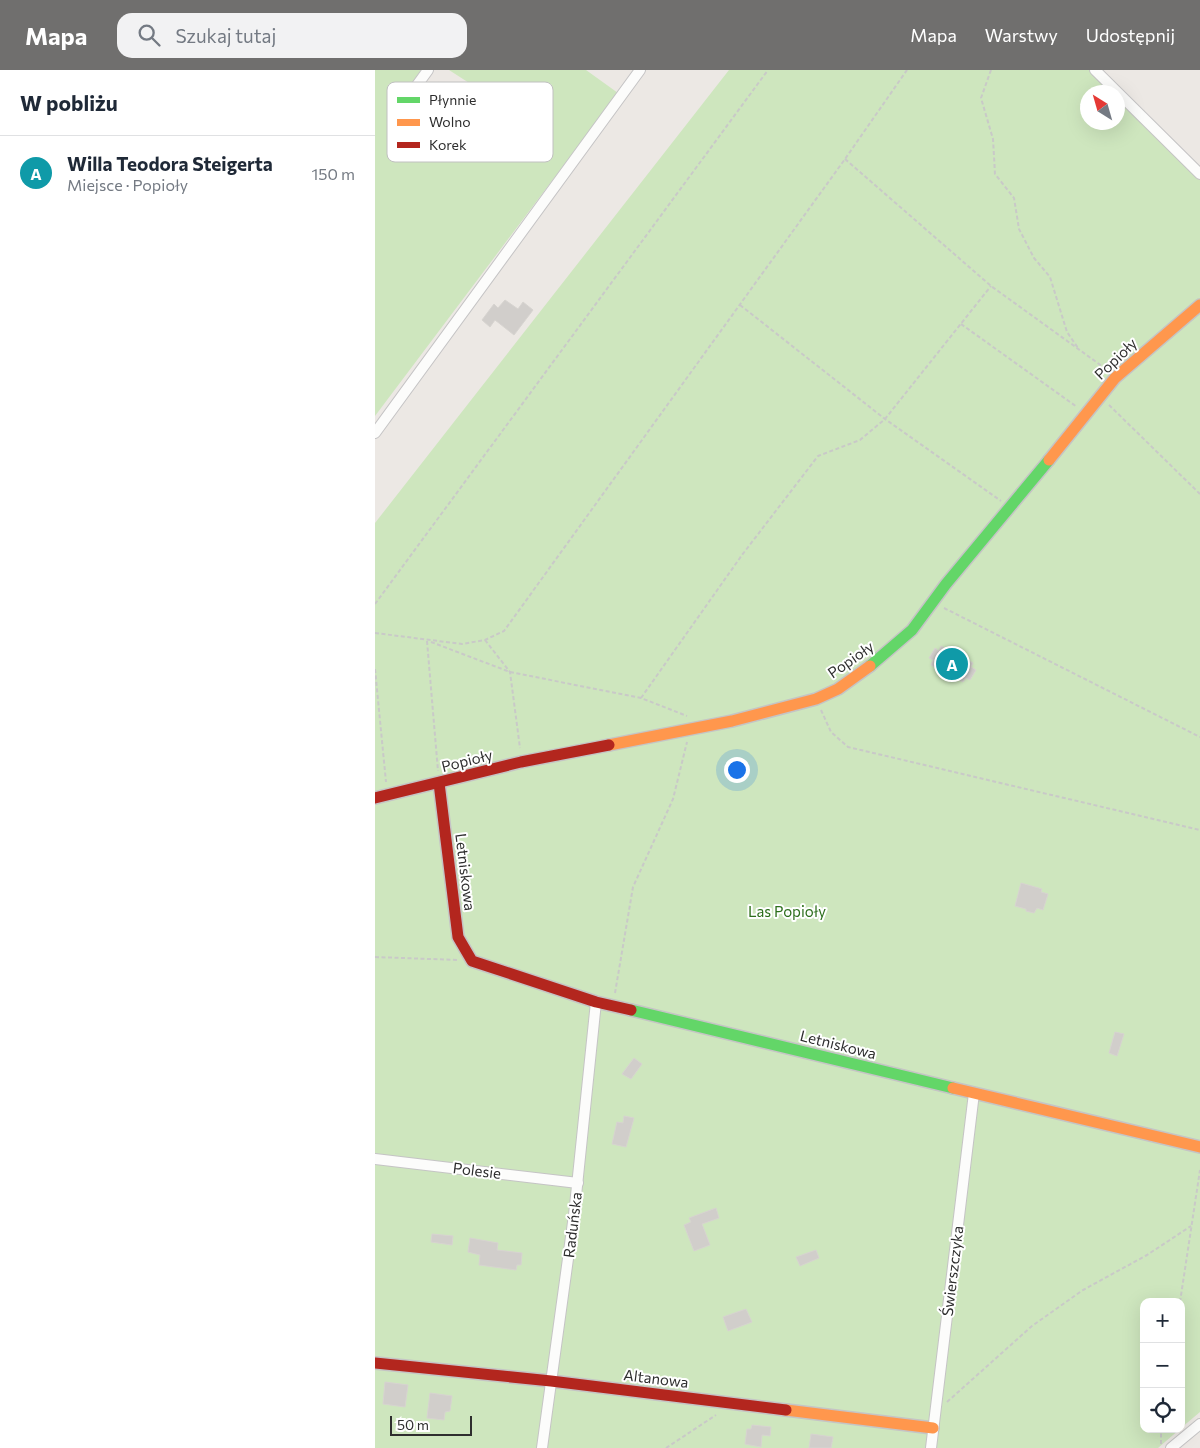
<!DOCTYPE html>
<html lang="pl">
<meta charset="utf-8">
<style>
body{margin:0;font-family:Commissioner,sans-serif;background:#f2f2f3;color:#1f2937}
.controls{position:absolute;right:15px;bottom:15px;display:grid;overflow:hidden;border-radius:10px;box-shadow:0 5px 20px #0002}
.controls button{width:45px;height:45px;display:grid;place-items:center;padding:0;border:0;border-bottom:1px solid #e0e1e3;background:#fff;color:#1f2937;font:25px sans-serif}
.compass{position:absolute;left:705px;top:15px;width:45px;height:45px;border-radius:50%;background:#fff;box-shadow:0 5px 20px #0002;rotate:323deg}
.scale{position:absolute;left:15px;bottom:12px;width:82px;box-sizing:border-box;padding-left:5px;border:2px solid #2e2e2e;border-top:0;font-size:14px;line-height:18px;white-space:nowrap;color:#2e2e2e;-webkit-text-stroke:4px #fff;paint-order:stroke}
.you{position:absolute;left:361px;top:699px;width:18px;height:18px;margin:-12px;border:4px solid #fff;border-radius:50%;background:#1a73e8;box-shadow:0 0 0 8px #1a73e833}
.badge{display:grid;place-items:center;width:32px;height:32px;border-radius:50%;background:#706f6e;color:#fff;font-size:16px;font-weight:700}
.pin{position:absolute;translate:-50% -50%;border:2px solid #fff;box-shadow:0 1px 5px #0006}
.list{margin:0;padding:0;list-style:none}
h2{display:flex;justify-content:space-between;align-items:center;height:65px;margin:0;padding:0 20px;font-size:21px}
h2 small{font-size:16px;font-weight:400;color:#747a83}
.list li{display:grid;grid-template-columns:32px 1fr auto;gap:15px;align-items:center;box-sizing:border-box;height:75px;padding:0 20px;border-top:1px solid #e0e1e3}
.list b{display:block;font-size:19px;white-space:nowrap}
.list p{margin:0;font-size:16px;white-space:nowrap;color:#747a83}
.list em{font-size:16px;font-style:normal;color:#747a83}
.icon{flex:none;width:28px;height:28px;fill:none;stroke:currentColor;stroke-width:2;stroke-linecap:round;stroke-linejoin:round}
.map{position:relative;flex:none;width:825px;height:1378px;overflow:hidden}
header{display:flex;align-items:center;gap:30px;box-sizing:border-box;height:70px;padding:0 25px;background:#706f6e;color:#fff}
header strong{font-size:24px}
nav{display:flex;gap:28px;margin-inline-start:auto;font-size:18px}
.search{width:350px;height:45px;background:#f2f2f3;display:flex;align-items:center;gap:12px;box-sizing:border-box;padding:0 18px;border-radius:15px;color:#747a83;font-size:19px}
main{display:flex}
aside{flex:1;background:#fff}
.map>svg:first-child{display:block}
</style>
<header>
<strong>Mapa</strong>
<div class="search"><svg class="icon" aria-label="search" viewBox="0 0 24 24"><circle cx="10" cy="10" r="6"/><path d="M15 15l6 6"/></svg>Szukaj tutaj</div>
<nav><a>Mapa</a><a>Warstwy</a><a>Udostępnij</a></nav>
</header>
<main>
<aside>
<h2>W pobliżu<small></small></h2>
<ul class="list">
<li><span class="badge" style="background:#0f9aa8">A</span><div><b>Willa Teodora Steigerta</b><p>Miejsce · Popioły</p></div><em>150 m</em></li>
</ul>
</aside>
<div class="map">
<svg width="825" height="1378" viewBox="0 0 825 1378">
<rect width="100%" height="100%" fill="#ece8e4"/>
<g fill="#cee6be" fill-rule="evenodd">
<polygon points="0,0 46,0 12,48 58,77 102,18 74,0 211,0 243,23 0,346"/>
<path d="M354,0H722L825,101V1342L806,1358V1232H769V1359H805L783,1378H0V453ZM712,22H742V52H712Z"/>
</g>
<g fill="#d1cecb" stroke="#d7d4d0">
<polygon points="63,12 80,26 64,47 46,34"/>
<polygon points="130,230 143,239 148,232 158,240 139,265 120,250 115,257 107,250 119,234 123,238"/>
<polygon points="566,576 598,593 596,597 601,600 595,610 591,608 588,612 556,595 558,590 554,588 560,578 564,581"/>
<polygon points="646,813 667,819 666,822 673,824 668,840 662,838 659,843 651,841 651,839 640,836"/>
<polygon points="740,962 749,964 742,986 734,983"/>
<polygon points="259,988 267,994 256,1009 247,1004"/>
<polygon points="249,1046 259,1048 251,1077 237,1074 242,1052 248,1053"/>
<polygon points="341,1138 344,1148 327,1154 335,1175 319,1181 309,1155 316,1152 314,1148"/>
<polygon points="57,1164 78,1166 77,1175 56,1172"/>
<polygon points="95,1168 123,1173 122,1180 147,1183 146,1195 142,1195 141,1200 104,1195 105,1185 93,1182"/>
<polygon points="441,1180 444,1188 425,1196 421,1187"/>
<polygon points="371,1239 377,1252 353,1261 348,1247"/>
<polygon points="10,1312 33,1315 30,1337 8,1334"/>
<polygon points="55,1323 77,1326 75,1341 70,1342 69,1350 52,1348"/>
<polygon points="377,1355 396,1357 395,1366 387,1365 386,1377 370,1374 372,1359 376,1359"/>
<polygon points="436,1364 458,1367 456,1378 434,1378"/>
</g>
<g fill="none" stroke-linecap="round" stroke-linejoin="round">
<g stroke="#c5c4c5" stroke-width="12">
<g id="street">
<polyline points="720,0 825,104"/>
<polyline points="19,47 53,0"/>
<polyline points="0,363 265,0"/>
<polyline points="0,1089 203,1113"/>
<polyline points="167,1378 199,1145 221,932"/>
<polyline points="556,1378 599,1023"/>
<polyline points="796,1378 825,1354"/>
</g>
</g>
<g stroke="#c5c4c5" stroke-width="14">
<g id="fast">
<polyline points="495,596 537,560 571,514 674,390"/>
<polyline points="256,940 578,1018"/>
</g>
</g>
<g stroke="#c5c4c5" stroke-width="14">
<g id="slow">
<polyline points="674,390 740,308 825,235"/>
<polyline points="234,675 357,651 441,629 463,619 495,596"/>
<polyline points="578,1018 825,1077"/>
<polyline points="411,1340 558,1358"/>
</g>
</g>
<g stroke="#c5c4c5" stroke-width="14">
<g id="jam">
<polyline points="64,713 83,867 97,891 221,932 256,940"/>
<polyline points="0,728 146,692 234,675"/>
<polyline points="0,1293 176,1311 411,1340"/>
</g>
</g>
<g stroke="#c9c9c8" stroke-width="2" stroke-dasharray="4 2.5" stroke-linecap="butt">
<polyline points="616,0 606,28 618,69 620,104 639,128 644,159 659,188 675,207 692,262 703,278"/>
<polyline points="470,89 616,216 731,299"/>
<polyline points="365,235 510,349 626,431"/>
<polyline points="586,254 702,337"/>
<polyline points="734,335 825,424"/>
<polyline points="0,534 393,0"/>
<polyline points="569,538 825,667"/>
<polyline points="0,563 87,574 110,570 129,561 470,89 532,0"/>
<polyline points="110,570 135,602 145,678"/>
<polyline points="52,571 63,701"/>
<polyline points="56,572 135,602 266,628 312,646"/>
<polyline points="0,599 11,712"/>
<polyline points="266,628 367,485 443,386 485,370 510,349 616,216"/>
<polyline points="446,640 456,662 473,677 825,760"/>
<polyline points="0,887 83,890"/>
<polyline points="240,923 258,817 298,729 312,672"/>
<polyline points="805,1232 825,1100"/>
<polyline points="572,1332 657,1256 708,1220 772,1185 816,1156"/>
<polyline points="786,1374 786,1359"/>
<polyline points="291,1378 341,1345"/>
</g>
<use href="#street" stroke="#fcfcfb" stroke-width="10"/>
<use href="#fast" stroke="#63d668" stroke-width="11"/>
<use href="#slow" stroke="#ff974d" stroke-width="11"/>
<use href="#jam" stroke="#b3261e" stroke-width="11"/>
</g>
<g text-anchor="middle" stroke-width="4" stroke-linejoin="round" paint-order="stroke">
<g font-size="15" fill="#2e2e2e" stroke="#fff">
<text transform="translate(741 289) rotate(-44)" y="5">Popioły</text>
<text transform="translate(476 590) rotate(-35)" y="5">Popioły</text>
<text transform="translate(92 691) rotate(-14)" y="5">Popioły</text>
<text transform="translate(90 802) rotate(83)" y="5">Letniskowa</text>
<text transform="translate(463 975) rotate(14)" y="5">Letniskowa</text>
<text transform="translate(102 1101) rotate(7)" y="5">Polesie</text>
<text transform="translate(198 1155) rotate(-83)" y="5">Raduńska</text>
<text transform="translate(578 1201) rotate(-83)" y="5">Świerszczyka</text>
<text transform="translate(281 1309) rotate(7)" y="5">Altanowa</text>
</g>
<g font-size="15" fill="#2c6e1b" stroke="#fff">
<text x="412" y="847">Las Popioły</text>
</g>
</g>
<rect x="12" y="12" width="166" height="80" rx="8" fill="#fff" stroke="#c0c0c0" stroke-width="1"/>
<rect x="22" y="27" width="23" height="6" fill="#63d668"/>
<rect x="22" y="49" width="23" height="7" fill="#ff974d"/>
<rect x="22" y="72" width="23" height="6" fill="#b3261e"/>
<g font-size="14" fill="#2e2e2e">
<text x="54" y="35">Płynnie</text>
<text x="54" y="57">Wolno</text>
<text x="54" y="80">Korek</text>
</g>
</svg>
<div class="controls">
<button>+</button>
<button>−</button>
<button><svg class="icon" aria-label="locate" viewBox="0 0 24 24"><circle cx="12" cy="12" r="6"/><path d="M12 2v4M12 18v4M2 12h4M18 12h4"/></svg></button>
</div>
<svg class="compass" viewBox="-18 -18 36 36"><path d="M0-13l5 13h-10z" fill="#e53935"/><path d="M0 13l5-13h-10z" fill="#747a83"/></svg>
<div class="scale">50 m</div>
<div class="you"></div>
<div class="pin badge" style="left:577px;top:594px;background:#0f9aa8">A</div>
</div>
</main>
